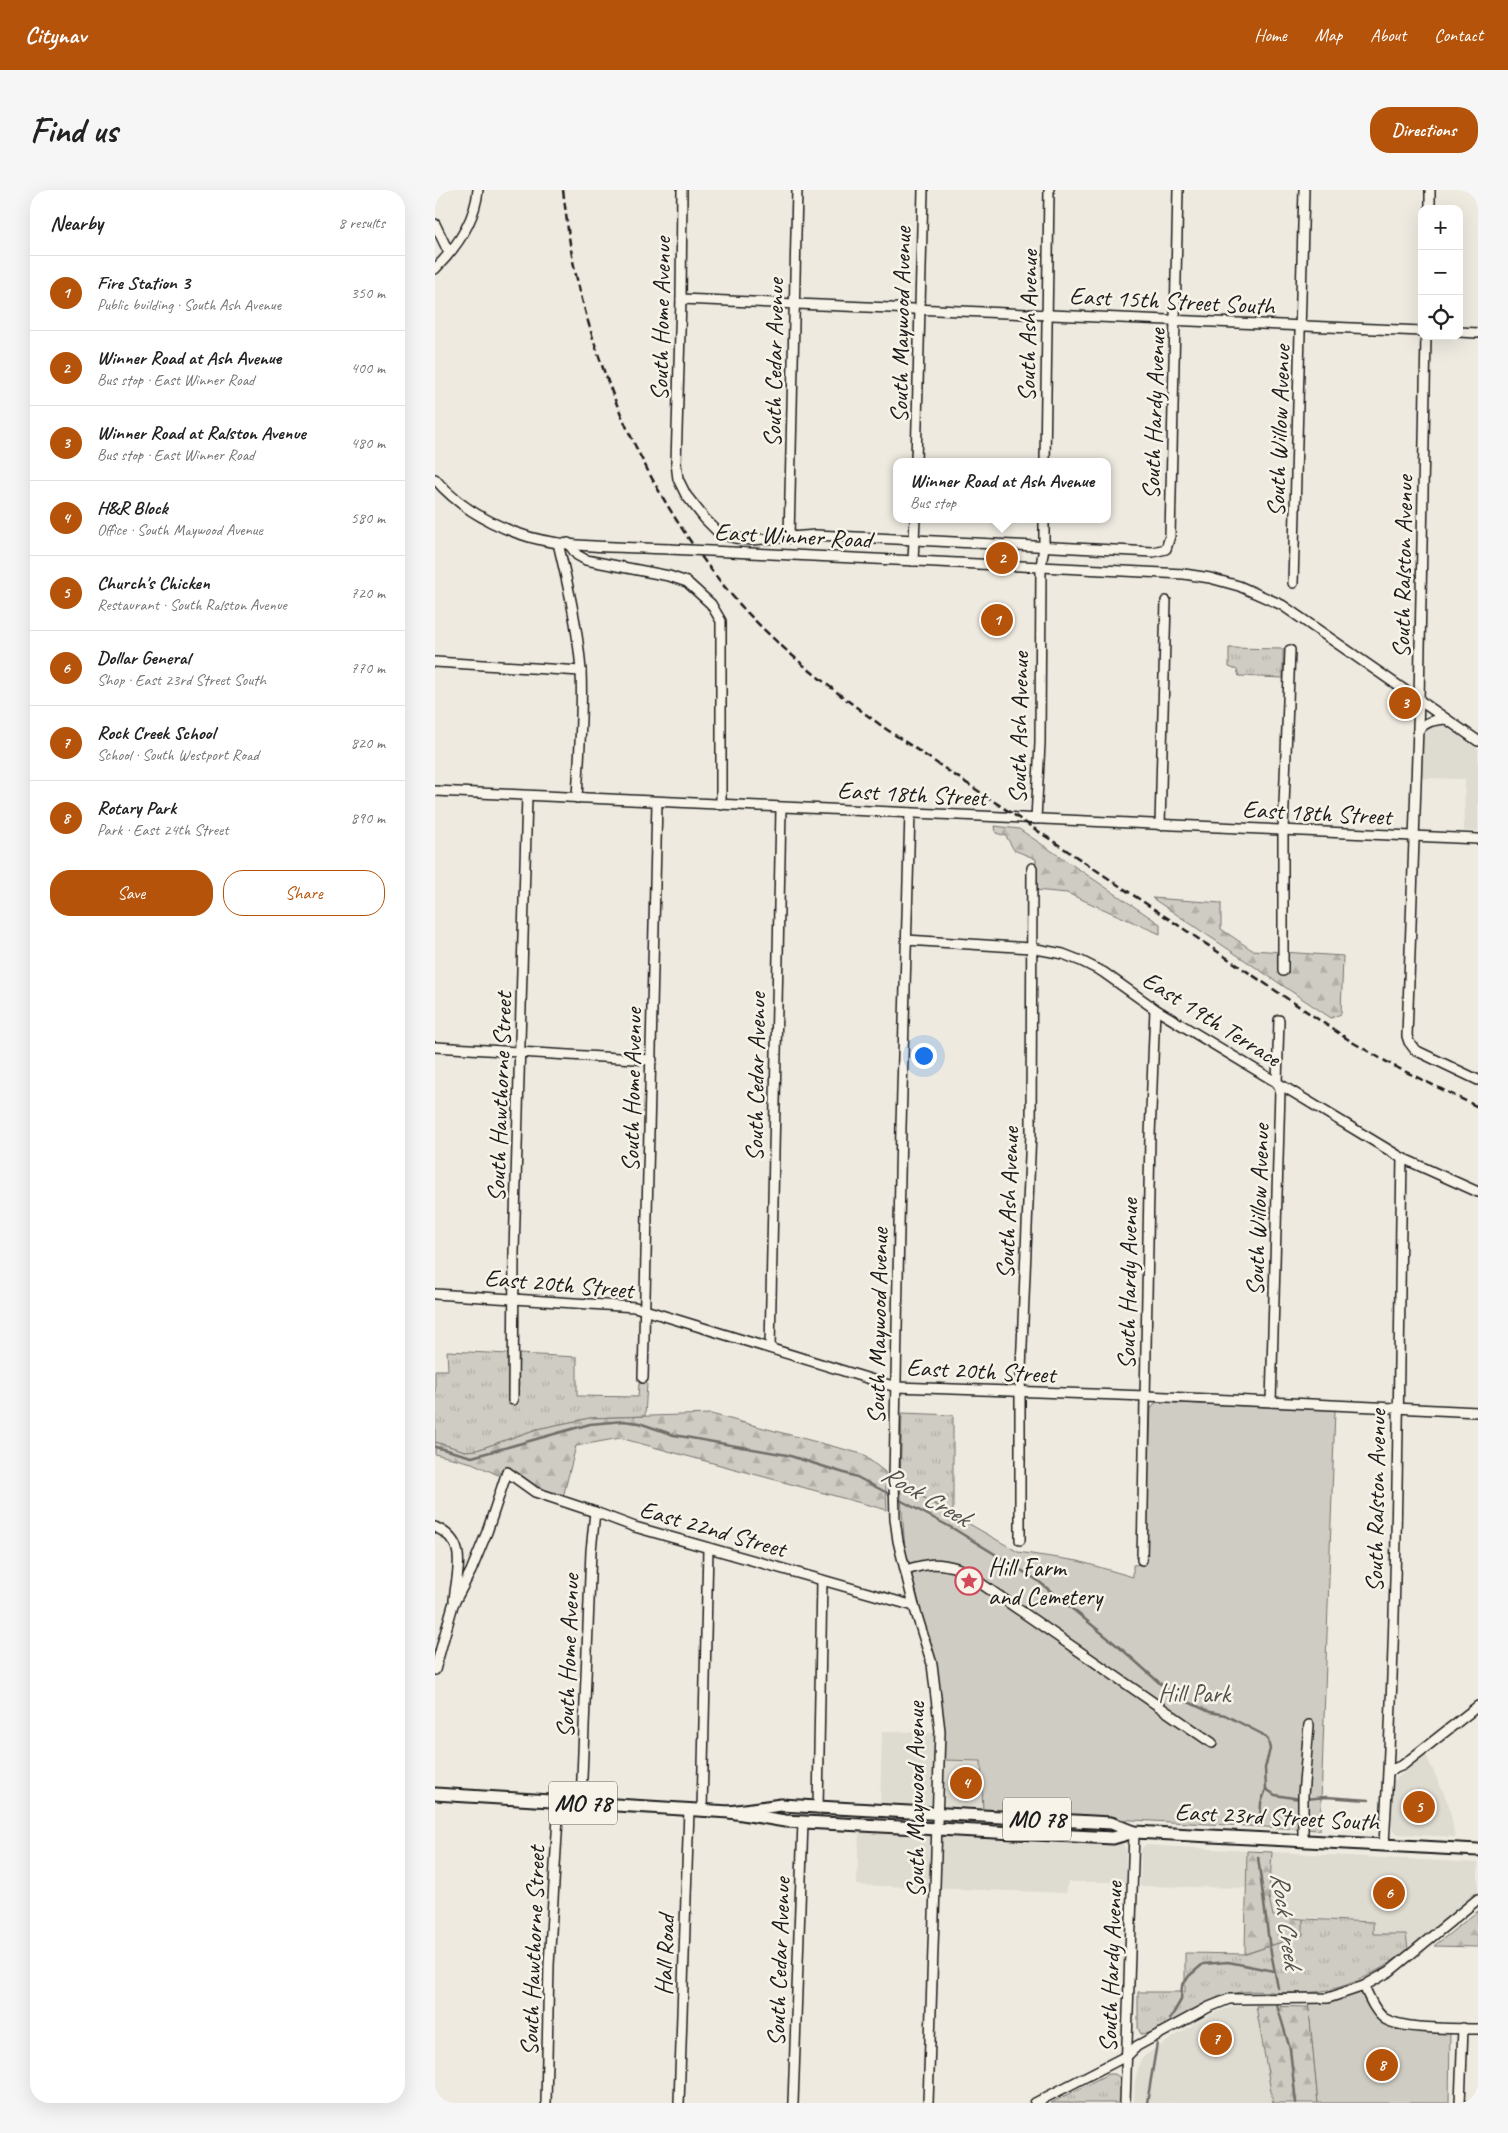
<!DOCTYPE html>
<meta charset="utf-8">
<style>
body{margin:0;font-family:Caveat,sans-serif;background:#f6f6f6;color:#222}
.controls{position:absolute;right:15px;top:15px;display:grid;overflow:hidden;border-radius:10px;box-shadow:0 5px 20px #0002}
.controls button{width:45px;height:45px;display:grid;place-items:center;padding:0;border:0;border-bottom:1px solid #e0e0e0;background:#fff;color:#222;font:25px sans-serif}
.you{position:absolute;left:488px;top:865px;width:18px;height:18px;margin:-12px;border:4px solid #fff;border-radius:50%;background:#1a73e8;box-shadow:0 0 0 8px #1a73e833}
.badge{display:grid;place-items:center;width:32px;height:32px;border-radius:50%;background:#b45309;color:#fff;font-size:16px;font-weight:700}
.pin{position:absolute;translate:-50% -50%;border:2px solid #fff;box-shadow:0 1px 5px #0006}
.popup{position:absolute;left:458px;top:268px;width:218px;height:65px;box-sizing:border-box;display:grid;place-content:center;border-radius:10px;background:#fff;filter:drop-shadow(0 1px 4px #0005);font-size:16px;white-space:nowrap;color:#767676}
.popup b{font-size:19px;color:#222}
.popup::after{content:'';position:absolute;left:50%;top:100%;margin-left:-10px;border:10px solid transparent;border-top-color:#fff}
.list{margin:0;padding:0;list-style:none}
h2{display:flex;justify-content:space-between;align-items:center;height:65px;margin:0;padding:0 20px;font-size:21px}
h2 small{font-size:16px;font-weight:400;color:#767676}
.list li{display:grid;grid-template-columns:32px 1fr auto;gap:15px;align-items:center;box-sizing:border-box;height:75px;padding:0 20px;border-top:1px solid #e0e0e0}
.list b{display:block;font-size:19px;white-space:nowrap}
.list p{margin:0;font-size:16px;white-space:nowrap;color:#767676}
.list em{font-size:16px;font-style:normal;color:#767676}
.actions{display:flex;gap:10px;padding:15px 20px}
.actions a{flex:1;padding:11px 0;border:1px solid #b45309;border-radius:20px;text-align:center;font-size:18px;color:#b45309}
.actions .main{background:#b45309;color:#fff}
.icon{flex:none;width:28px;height:28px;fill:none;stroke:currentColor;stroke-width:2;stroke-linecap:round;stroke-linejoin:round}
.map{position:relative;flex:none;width:1043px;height:1913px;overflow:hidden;border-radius:20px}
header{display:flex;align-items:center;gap:30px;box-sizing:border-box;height:70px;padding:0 25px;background:#b45309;color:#fff}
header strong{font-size:24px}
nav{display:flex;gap:28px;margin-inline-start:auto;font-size:18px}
.intro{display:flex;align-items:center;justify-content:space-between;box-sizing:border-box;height:120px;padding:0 30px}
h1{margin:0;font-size:35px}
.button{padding:12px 22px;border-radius:20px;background:#b45309;color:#fff;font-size:18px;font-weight:700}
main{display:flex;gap:30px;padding:0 30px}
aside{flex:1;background:#fff;border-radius:20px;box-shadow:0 5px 20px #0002}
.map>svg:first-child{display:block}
</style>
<header>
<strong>Citynav</strong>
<nav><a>Home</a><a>Map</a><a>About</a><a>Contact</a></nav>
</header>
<div class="intro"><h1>Find us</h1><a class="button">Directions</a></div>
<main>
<aside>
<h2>Nearby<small>8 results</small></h2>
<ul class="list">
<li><span class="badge">1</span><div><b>Fire Station 3</b><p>Public building · South Ash Avenue</p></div><em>350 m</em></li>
<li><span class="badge">2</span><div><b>Winner Road at Ash Avenue</b><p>Bus stop · East Winner Road</p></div><em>400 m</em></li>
<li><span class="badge">3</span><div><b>Winner Road at Ralston Avenue</b><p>Bus stop · East Winner Road</p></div><em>480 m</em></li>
<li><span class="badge">4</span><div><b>H&amp;R Block</b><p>Office · South Maywood Avenue</p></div><em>580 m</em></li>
<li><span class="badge">5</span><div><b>Church's Chicken</b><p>Restaurant · South Ralston Avenue</p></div><em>720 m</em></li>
<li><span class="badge">6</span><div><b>Dollar General</b><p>Shop · East 23rd Street South</p></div><em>770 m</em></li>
<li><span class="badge">7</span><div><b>Rock Creek School</b><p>School · South Westport Road</p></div><em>820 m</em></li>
<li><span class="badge">8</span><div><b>Rotary Park</b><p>Park · East 24th Street</p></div><em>890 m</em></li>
</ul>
<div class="actions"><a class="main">Save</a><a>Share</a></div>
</aside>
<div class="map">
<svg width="1043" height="1913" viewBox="0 0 1043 1913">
<defs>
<pattern id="grass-tufts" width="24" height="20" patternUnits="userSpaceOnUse" patternTransform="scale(1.25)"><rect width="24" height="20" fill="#cfccc3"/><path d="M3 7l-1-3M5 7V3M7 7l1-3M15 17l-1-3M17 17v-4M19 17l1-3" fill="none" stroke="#b1afa7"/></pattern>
<pattern id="forest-firs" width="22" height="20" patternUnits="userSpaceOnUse" patternTransform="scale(1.25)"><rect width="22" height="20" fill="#cfccc3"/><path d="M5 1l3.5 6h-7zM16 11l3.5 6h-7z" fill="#b1afa7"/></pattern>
</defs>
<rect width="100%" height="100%" fill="#eeeae0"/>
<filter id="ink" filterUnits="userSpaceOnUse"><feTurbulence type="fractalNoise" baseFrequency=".02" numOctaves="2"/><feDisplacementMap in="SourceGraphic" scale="10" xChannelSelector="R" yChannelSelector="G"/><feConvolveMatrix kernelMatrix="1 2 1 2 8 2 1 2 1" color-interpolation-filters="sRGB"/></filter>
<g filter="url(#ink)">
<g fill="#dedbd1">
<polygon points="1001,535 1009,536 1043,559 1043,641 1029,641 1030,589 986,588 987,551 990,542 995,537"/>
<polygon points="447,1541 500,1543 498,1617 493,1619 445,1616"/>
<polygon points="991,1565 1014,1615 1020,1647 964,1644 958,1641 956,1635 958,1591"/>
<polygon points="508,1570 546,1571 548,1622 519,1621 512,1618 510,1615"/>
<polygon points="424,1640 687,1652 691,1660 691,1692 633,1692 631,1703 422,1695"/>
<polygon points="710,1655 812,1661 811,1698 705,1696 706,1660"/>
<polygon points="837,1662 1043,1673 1043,1703 973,1760 971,1744 937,1744 938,1732 838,1726 834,1707"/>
<polygon points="800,1816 821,1816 838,1913 699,1913 700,1892 705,1871 711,1865 762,1832 784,1821"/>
</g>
<g fill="url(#grass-tufts)" stroke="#767470">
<polygon points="794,458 848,459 848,488 804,486 802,480 794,477"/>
<polygon points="12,1161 74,1164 73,1214 82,1214 84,1164 142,1167 142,1206 203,1207 204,1193 212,1193 210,1226 155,1228 102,1239 42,1260 30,1261 0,1252 0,1180 13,1180"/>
<polygon points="467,1223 518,1225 518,1324 465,1294"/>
<path d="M868,1729L938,1732V1744H971L973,1760C936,1787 905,1804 857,1803C838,1803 819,1799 800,1803C773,1807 742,1830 718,1843L706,1844L703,1838V1802H750V1763L811,1764L867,1745Z"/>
<polygon points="673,1884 680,1884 687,1889 686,1913 616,1913"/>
</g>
<g fill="url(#forest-firs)" stroke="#767470">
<polygon points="560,636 584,639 725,734 725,744 632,703 600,700 601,669 579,660 571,646 561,643"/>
<polygon points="717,708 786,713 786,739 817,760 908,766 906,824 896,828"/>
<polygon points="276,1224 427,1264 450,1282 452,1320 185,1248 141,1256 128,1307 103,1297 73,1276 63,1285 37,1273 0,1264 0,1252 30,1261 42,1260 102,1239 155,1228"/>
<polygon points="812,1661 837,1662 834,1707 838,1726 868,1729 868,1745 810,1764"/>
<polygon points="1043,1721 1043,1757 999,1756"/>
<polygon points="821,1816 874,1817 883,1913 838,1913"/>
</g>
<g fill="#cfccc3" stroke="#767470">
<polygon points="723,1212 900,1220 885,1640 548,1622 546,1571 508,1570 508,1533 504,1493 497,1461 470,1360 465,1294 583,1362 643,1371 698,1387 698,1375 710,1374 716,1218 719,1214"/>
<polygon points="929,1796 950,1828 1015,1838 1014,1913 883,1913 873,1809"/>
</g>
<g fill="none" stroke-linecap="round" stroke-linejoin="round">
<g stroke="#6f6d69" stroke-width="2.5">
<polyline points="0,1257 37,1267 155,1234 188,1231 204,1233 239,1245 352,1265 422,1287 458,1306"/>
<polyline points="463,1309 519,1339 602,1390 690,1462 738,1505 775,1522 790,1525 827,1544 833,1550 835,1559 830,1578 831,1599 826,1613 825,1631"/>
<polyline points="831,1599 840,1605 865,1609"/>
<polyline points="870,1609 891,1607 934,1610"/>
<polyline points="823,1667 834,1752 843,1798"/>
<polyline points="842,1815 855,1859 861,1913"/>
<polyline points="735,1829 746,1810 747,1796 754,1786 768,1774 793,1772 839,1781"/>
<polyline points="712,1913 722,1853"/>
</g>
<g stroke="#1c1c1c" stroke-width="12">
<g id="minor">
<polyline points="247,0 246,109 241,273 243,289 251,305 270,329 285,344 300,348 317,350 381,345 718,362 731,359 735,346 743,0"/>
<polyline points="995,19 995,0"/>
<polyline points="0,34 14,63"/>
<path d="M0,79C21,58 40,30 43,0"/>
<polyline points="246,109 987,141"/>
<polyline points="1024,142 1043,143"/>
<polyline points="991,146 984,510 972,846 974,852 980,860 1043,890"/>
<polyline points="481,272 488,0"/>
<polyline points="610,272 614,0"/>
<path d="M0,289C29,324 79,347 123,353C160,358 197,357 234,359"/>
<polyline points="354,348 362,0"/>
<path d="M123,353C133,395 143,438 146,481C148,524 144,566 142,608"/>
<polyline points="133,353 142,365 151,370 234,386 252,392 276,414 286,431 286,615"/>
<polyline points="296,362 749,384 775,388 804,396 847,415 1043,551"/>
<polyline points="478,371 480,329"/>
<polyline points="858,393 869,0"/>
<polyline points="0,472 146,481"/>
<path d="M983,541C991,531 999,530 1011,529"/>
<polyline points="0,601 1043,649"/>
<polyline points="475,623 466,936 459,1290 460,1329 463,1351 479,1416 497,1474 505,1541 493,1913"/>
<polyline points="601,629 605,553 606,376 609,357 609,329"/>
<polyline points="725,635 731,411"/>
<polyline points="471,750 596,758 628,764 646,771 668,782 720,819 967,968 1043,1002"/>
<polyline points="848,781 848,641 855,460"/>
<polyline points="0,857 217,870"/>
<polyline points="0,1104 200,1117 461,1197 711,1206 1043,1222"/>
<polyline points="335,1158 346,618"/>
<polyline points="208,1188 222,612"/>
<polyline points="78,1210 79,1062 92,606"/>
<polyline points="836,1212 845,900 842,892 844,830"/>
<path d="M0,1337C34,1352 22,1380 19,1410"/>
<polyline points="585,1350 585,1203 596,942 597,678"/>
<polyline points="707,1370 715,946 720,819"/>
<path d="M471,1380C493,1373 503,1372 525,1379L777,1553"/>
<polyline points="0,1480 18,1415 36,1381 52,1342 72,1282 100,1302 160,1322 200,1337 479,1416"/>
<polyline points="954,1581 968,1575 1043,1516"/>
<polyline points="146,1613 156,1361 160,1322"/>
<polyline points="383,1618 387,1390"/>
<polyline points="267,1620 273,1358"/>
<polyline points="868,1650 868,1605 874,1535"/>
<path d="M949,1654C963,1426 963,1197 967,968"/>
<path d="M929,1796C934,1807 940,1822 950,1829C969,1840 1020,1838 1043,1839"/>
<polyline points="111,1913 114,1775 124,1611"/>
<polyline points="244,1913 254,1619"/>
<polyline points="358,1913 368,1632"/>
<polyline points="600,1913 693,1865 702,1856 774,1817 794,1809 893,1808 929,1796 955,1781 1043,1709"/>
<polyline points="690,1913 699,1642"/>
<polyline points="1025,1913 1028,1838"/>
</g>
</g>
<g stroke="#1c1c1c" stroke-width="15">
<g id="major">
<polyline points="0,1604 295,1622 350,1631 560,1642 678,1648 699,1642"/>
<polyline points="295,1622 346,1615 676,1633 699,1642 1043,1660"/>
</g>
</g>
<use href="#minor" stroke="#f7f3e8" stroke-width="9"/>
<use href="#major" stroke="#f7f3e8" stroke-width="11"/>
<path stroke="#1c1c1c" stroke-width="2.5" stroke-dasharray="8 4" stroke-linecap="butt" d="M128,0C132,31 135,63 143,93C168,200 216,305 285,391C329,447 393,497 451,539L917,852L957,875L1043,917"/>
<g stroke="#1c1c1c" stroke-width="12" stroke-linecap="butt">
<polyline id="minor-bridge" points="234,359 296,362"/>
</g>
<use href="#minor-bridge" stroke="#f7f3e8" stroke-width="9"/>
</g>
</g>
<defs>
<g id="sight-ring" transform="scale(1.4375)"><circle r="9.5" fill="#f7f3e8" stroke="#d1495b" stroke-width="1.5"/><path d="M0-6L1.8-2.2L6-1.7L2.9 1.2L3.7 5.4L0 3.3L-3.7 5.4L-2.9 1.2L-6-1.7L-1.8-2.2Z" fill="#d1495b"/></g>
</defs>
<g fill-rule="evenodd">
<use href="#sight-ring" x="534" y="1391"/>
</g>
<g text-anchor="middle" stroke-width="5" stroke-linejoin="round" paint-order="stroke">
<g fill="#f7f3e8" stroke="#5e5c59" stroke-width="1">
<rect x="114" y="1591.5" width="68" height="43" rx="4"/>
<rect x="568" y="1607.5" width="68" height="43" rx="4"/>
</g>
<g font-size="24" font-weight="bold" fill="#1c1c1c">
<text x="148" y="1621">MO 78</text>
<text x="602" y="1637">MO 78</text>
</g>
<g font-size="25" fill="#1c1c1c" stroke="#f7f3e8">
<text transform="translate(737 110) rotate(3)" y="9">East 15th Street South</text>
<text transform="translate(225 129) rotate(-89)" y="9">South Home Avenue</text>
<text transform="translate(465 135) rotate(-89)" y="9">South Maywood Avenue</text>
<text transform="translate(592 136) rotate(-89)" y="9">South Ash Avenue</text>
<text transform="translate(338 173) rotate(-89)" y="9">South Cedar Avenue</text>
<text transform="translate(718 224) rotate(-88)" y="9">South Hardy Avenue</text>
<text transform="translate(843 241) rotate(-88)" y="9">South Willow Avenue</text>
<text transform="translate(358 345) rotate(3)" y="9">East Winner Road</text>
<text transform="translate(967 377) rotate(-89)" y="9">South Ralston Avenue</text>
<text transform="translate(583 538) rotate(-89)" y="9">South Ash Avenue</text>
<text transform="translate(477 603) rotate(3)" y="9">East 18th Street</text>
<text transform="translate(882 622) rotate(3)" y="9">East 18th Street</text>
<text transform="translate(777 828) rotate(32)" y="9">East 19th Terrace</text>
<text transform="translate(320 887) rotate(-89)" y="9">South Cedar Avenue</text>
<text transform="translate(196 900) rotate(-89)" y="9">South Home Avenue</text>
<text transform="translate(64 907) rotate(-88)" y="9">South Hawthorne Street</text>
<text transform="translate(572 1013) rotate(-88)" y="9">South Ash Avenue</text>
<text transform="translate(822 1020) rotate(-88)" y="9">South Willow Avenue</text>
<text transform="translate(124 1093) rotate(5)" y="9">East 20th Street</text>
<text transform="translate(692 1094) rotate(-89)" y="9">South Hardy Avenue</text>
<text transform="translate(442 1136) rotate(-89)" y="9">South Maywood Avenue</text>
<text transform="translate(546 1180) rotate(3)" y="9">East 20th Street</text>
<text transform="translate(940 1311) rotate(-89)" y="9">South Ralston Avenue</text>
<text transform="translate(278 1338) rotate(16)" y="9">East 22nd Street</text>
<text transform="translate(132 1466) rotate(-88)" y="9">South Home Avenue</text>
<text transform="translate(480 1610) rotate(-90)" y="9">South Maywood Avenue</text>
<text transform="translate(842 1626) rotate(3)" y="9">East 23rd Street South</text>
<text transform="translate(97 1761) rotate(-88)" y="9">South Hawthorne Street</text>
<text transform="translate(229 1765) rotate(-88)" y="9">Hall Road</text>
<text transform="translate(343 1772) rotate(-88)" y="9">South Cedar Avenue</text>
<text transform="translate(675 1777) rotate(-88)" y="9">South Hardy Avenue</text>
</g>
<g font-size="25" fill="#1c1c1c" stroke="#f7f3e8" text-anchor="start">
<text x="553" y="1386">Hill Farm<tspan x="553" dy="29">and Cemetery</tspan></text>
</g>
<g font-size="25" fill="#52514e" stroke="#f7f3e8">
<text x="759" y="1512">Hill Park</text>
</g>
<g font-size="26" font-style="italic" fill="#535250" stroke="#f7f3e8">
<text transform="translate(491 1305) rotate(30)" y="9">Rock Creek</text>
<text transform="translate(852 1730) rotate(82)" y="9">Rock Creek</text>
</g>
</g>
</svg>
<div class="controls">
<button>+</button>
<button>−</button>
<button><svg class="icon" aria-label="locate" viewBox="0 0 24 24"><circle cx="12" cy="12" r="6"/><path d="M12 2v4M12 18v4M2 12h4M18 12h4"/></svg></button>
</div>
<div class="you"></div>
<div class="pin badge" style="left:562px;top:430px">1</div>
<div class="pin badge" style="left:567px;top:368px">2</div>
<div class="popup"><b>Winner Road at Ash Avenue</b>Bus stop</div>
<div class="pin badge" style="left:970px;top:513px">3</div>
<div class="pin badge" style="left:531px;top:1593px">4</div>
<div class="pin badge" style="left:984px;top:1617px">5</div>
<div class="pin badge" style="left:954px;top:1703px">6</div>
<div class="pin badge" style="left:781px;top:1849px">7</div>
<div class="pin badge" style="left:947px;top:1875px">8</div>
</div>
</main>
